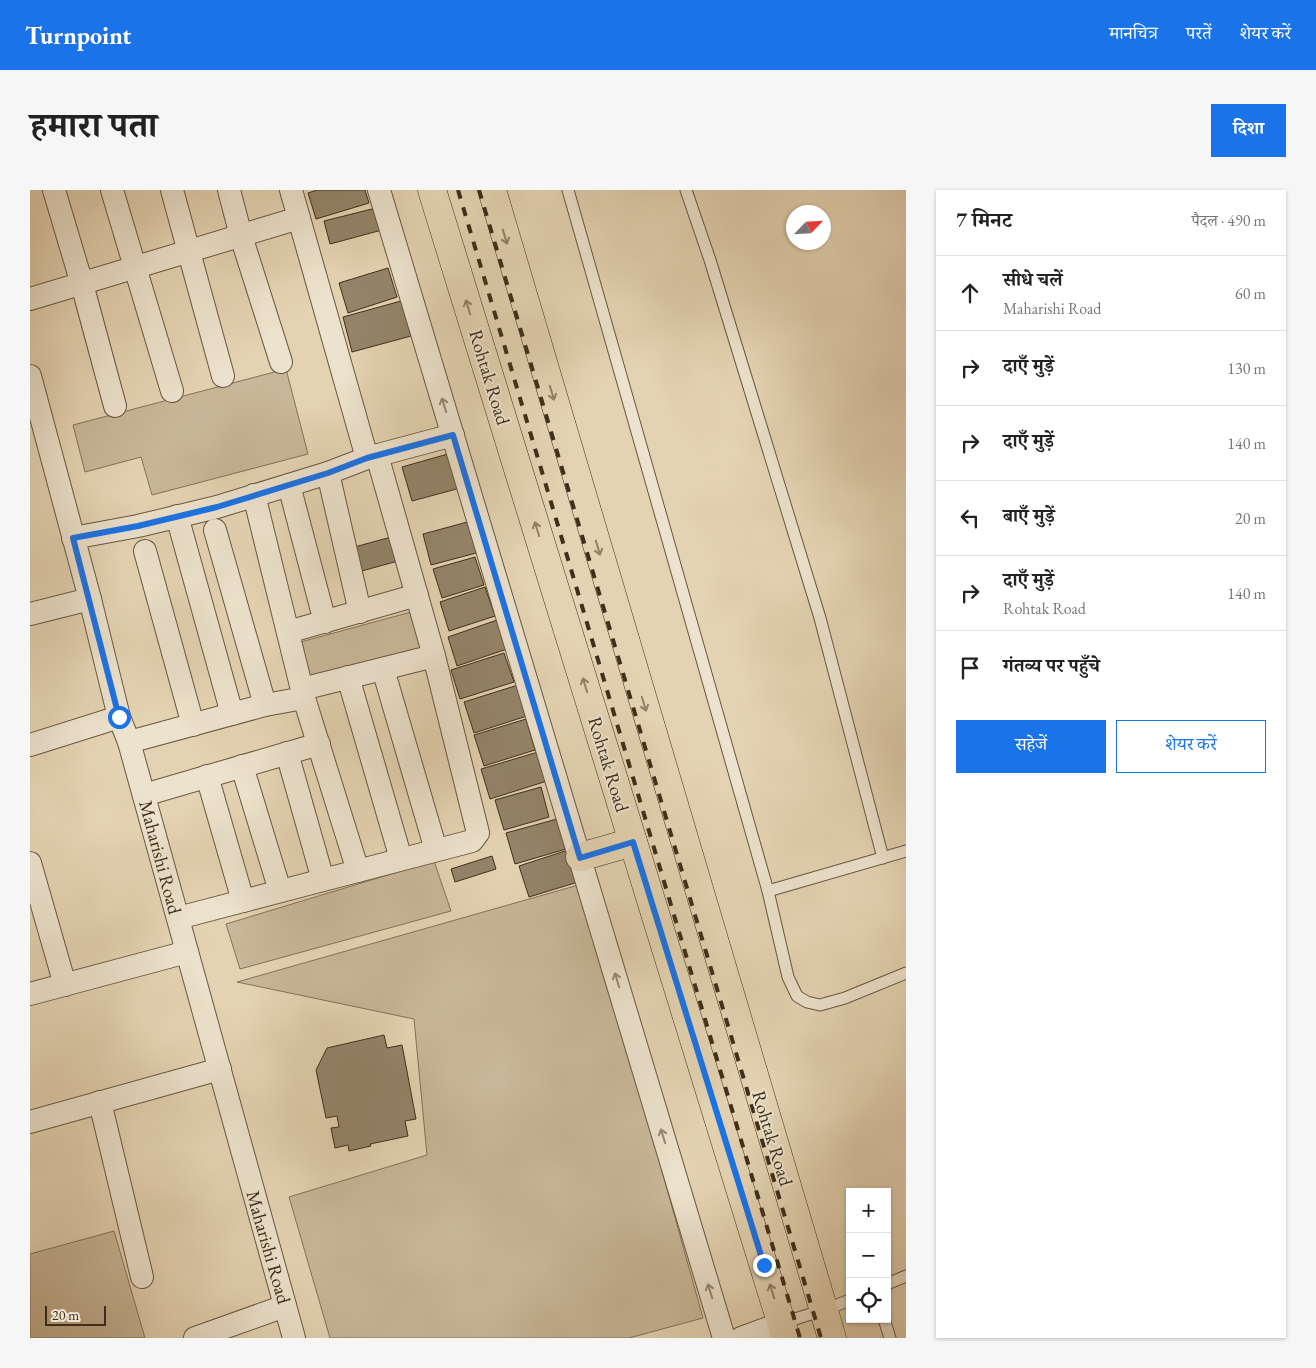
<!DOCTYPE html>
<html lang="hi">
<meta charset="utf-8">
<style>
body{margin:0;font-family:"EB Garamond","Noto Serif Devanagari",serif;background:#f6f6f6;color:#222}
.controls{position:absolute;right:15px;bottom:15px;display:grid;overflow:hidden;border-radius:0px;box-shadow:0 1px 4px #0004}
.controls button{width:45px;height:45px;display:grid;place-items:center;padding:0;border:0;border-bottom:1px solid #e0e0e0;background:#fff;color:#222;font:25px sans-serif}
.compass{position:absolute;left:756px;top:15px;width:45px;height:45px;border-radius:50%;background:#fff;box-shadow:0 1px 4px #0004;rotate:65deg}
.scale{position:absolute;left:15px;bottom:12px;width:61px;box-sizing:border-box;padding-left:5px;border:2px solid #3e2e1b;border-top:0;font-size:14px;line-height:18px;white-space:nowrap;color:#3e2e1b;-webkit-text-stroke:4px #ede2cd;paint-order:stroke}
.stop{position:absolute;width:15px;height:15px;margin:-11px;border:4px solid #1a73e8;border-radius:50%;background:#fff}
.stop.end{background:#1a73e8;border-color:#fff;box-shadow:0 1px 5px #0008}
.list{margin:0;padding:0;list-style:none}
h2{display:flex;justify-content:space-between;align-items:center;height:65px;margin:0;padding:0 20px;font-size:21px}
h2 small{font-size:16px;font-weight:400;color:#767676}
.list li{display:grid;grid-template-columns:32px 1fr auto;gap:15px;align-items:center;box-sizing:border-box;height:75px;padding:0 20px;border-top:1px solid #e0e0e0}
.list b{display:block;font-size:19px;white-space:nowrap}
.list p{margin:0;font-size:16px;white-space:nowrap;color:#767676}
.list em{font-size:16px;font-style:normal;color:#767676}
.actions{display:flex;gap:10px;padding:15px 20px}
.actions a{flex:1;padding:11px 0;border:1px solid #1a73e8;border-radius:0px;text-align:center;font-size:18px;color:#1a73e8}
.actions .main{background:#1a73e8;color:#fff}
.icon{flex:none;width:28px;height:28px;fill:none;stroke:currentColor;stroke-width:2;stroke-linecap:round;stroke-linejoin:round}
.map{position:relative;flex:none;width:876px;height:1148px;overflow:hidden;border-radius:0px}
header{display:flex;align-items:center;gap:30px;box-sizing:border-box;height:70px;padding:0 25px;background:#1a73e8;color:#fff}
header strong{font-size:24px}
nav{display:flex;gap:28px;margin-inline-start:auto;font-size:18px}
.intro{display:flex;align-items:center;justify-content:space-between;box-sizing:border-box;height:120px;padding:0 30px}
h1{margin:0;font-size:35px}
.button{padding:12px 22px;border-radius:0px;background:#1a73e8;color:#fff;font-size:18px;font-weight:700}
main{display:flex;gap:30px;padding:0 30px}
aside{flex:1;background:#fff;border-radius:0px;box-shadow:0 1px 4px #0004}
.map>svg:first-child{display:block}
</style>
<header>
<strong>Turnpoint</strong>
<nav><a>मानचित्र</a><a>परतें</a><a>शेयर करें</a></nav>
</header>
<div class="intro"><h1>हमारा पता</h1><a class="button">दिशा</a></div>
<main>
<div class="map">
<svg width="876" height="1148" viewBox="0 0 876 1148">
<rect width="100%" height="100%" fill="#e4d3b2"/>
<filter id="stains"><feTurbulence type="fractalNoise" baseFrequency=".004" numOctaves="4"/><feColorMatrix values="0 0 0 0 .2 0 0 0 0 .09 0 0 0 0 .02 0 0 0 .5 -.17"/></filter>
<radialGradient id="worn" r=".72"><stop offset=".6" stop-color="#630" stop-opacity="0"/><stop offset="1" stop-color="#630" stop-opacity=".3"/></radialGradient>
<g fill="#c8b798" stroke="#83725a">
<polygon points="256,179 278,264 122,305 111,267 55,282 43,235"/>
<polygon points="381,422 392,461 278,492 267,453"/>
<polygon points="404,671 421,721 210,779 196,734"/>
<polygon points="552,694 673,1128 599,1148 300,1148 259,1007 397,965 384,829 207,792"/>
<polygon points="84,1041 115,1148 0,1148 0,1064"/>
</g>
<g fill="#94846a" stroke="#3e2e1b">
<polygon points="287,0 335,0 339,13 286,29 278,3"/>
<polygon points="346,18 352,40 300,54 294,31"/>
<polygon points="358,78 367,107 318,123 309,93"/>
<polygon points="371,111 381,146 322,162 313,127"/>
<polygon points="425,262 434,297 382,311 372,277"/>
<polygon points="441,331 450,362 401,375 393,344"/>
<polygon points="361,347 368,371 328,382 321,358"/>
<polygon points="445,367 454,395 412,408 403,379"/>
<polygon points="455,397 465,426 419,441 410,412"/>
<polygon points="470,429 480,458 427,476 418,447"/>
<polygon points="474,463 484,492 430,509 421,480"/>
<polygon points="488,495 497,526 444,543 434,512"/>
<polygon points="496,529 505,560 454,576 444,545"/>
<polygon points="508,562 517,591 460,609 451,579"/>
<polygon points="511,597 519,627 474,640 465,610"/>
<polygon points="527,629 536,659 485,674 476,643"/>
<polygon points="538,660 548,692 499,707 489,676"/>
<polygon points="462,666 466,679 425,692 421,679"/>
<polygon points="354,845 357,858 372,855 386,929 375,931 378,946 340,954 341,956 319,961 318,955 305,958 301,938 309,937 307,926 296,928 286,880 297,858"/>
</g>
<g fill="none" stroke-linecap="round" stroke-linejoin="round">
<g stroke="#685741" stroke-width="13">
<g id="service">
<polyline points="538,0 738,701 876,661"/>
<polyline points="656,0 680,70 790,428 853,668"/>
<polyline points="738,701 758,787 767,806 777,812 790,815 815,808 876,783"/>
<polyline points="857,1094 876,1086"/>
<polyline points="854,1129 860,1148"/>
<polyline points="752,1133 794,1120 820,1110"/>
</g>
</g>
<g stroke="#685741" stroke-width="24">
<g id="minor">
<polyline points="24,0 52,94 85,216"/>
<polyline points="82,0 142,201"/>
<polyline points="142,0 193,186"/>
<polyline points="199,0 211,46 251,172"/>
<polyline points="261,0 337,268"/>
<polyline points="349,0 694,1148"/>
<polyline points="0,109 269,28"/>
<polyline points="0,186 60,409 89,527 99,552 264,1148"/>
<polyline points="298,283 330,422"/>
<polyline points="259,295 295,432"/>
<polyline points="224,305 274,508 328,681"/>
<polyline points="147,326 202,524"/>
<polyline points="185,340 235,515"/>
<polyline points="43,348 108,336 187,317 298,283 337,268 423,245"/>
<polyline points="115,361 163,535"/>
<polyline points="0,424 60,409"/>
<polyline points="258,442 387,405"/>
<polyline points="353,479 406,660"/>
<polyline points="318,487 371,669"/>
<polyline points="272,499 404,466 347,265"/>
<polyline points="99,552 235,515 274,508"/>
<polyline points="0,555 89,527"/>
<polyline points="257,563 293,690"/>
<polyline points="212,576 250,701"/>
<polyline points="177,586 213,711"/>
<polyline points="114,605 289,554"/>
<polyline points="0,673 35,795"/>
<polyline points="148,728 442,651 448,643 404,466"/>
<polyline points="0,804 157,762"/>
<polyline points="70,912 112,1087"/>
<polyline points="0,932 190,879"/>
<polyline points="165,1148 255,1116"/>
<polyline points="711,1148 752,1133"/>
</g>
</g>
<g stroke="#3e2e1b" stroke-width="29">
<g id="primary">
<polyline points="402,0 756,1148"/>
<polyline points="462,0 802,1148"/>
<polyline points="550,667 603,652"/>
</g>
</g>
<use href="#service" stroke="#ede2cd" stroke-width="11"/>
<use href="#minor" stroke="#ede2cd" stroke-width="22"/>
<use href="#primary" stroke="#e4d3b2" stroke-width="28"/>
<g stroke="#3e2e1b" stroke-width="4" stroke-dasharray="9 9" stroke-linecap="butt">
<polyline points="428,0 770,1148"/>
<polyline points="449,0 791,1148"/>
</g>
</g>
<defs><path id="oneway-shaft" d="M-6 0H5M1.5-3L5.5 0L1.5 3" fill="none" stroke-width="1.6" stroke-linecap="round" stroke-linejoin="round" transform="scale(1.25)"/></defs>
<g stroke="#918066">
<use href="#oneway-shaft" transform="translate(475 47) rotate(73)"/>
<use href="#oneway-shaft" transform="translate(438 117) rotate(-107)"/>
<use href="#oneway-shaft" transform="translate(522 203) rotate(73)"/>
<use href="#oneway-shaft" transform="translate(507 339) rotate(-107)"/>
<use href="#oneway-shaft" transform="translate(568 358) rotate(73)"/>
<use href="#oneway-shaft" transform="translate(555 495) rotate(-107)"/>
<use href="#oneway-shaft" transform="translate(614 514) rotate(73)"/>
<use href="#oneway-shaft" transform="translate(742 1101) rotate(-107)"/>
</g>
<g stroke="#968874">
<use href="#oneway-shaft" transform="translate(414 215) rotate(-107)"/>
<use href="#oneway-shaft" transform="translate(587 790) rotate(-107)"/>
<use href="#oneway-shaft" transform="translate(633 946) rotate(-107)"/>
<use href="#oneway-shaft" transform="translate(680 1101) rotate(-107)"/>
</g>
<g fill="none" stroke-linecap="round" stroke-linejoin="round">
<polyline stroke="#1a73e8" stroke-width="6" points="89,527 43,348 108,336 187,317 298,283 337,268 423,245 550,668 603,652 734,1075"/>
</g>
<g text-anchor="middle" stroke-width="4" stroke-linejoin="round" paint-order="stroke">
<g font-size="19" fill="#3e2e1b" stroke="#ede2cd">
<text transform="translate(460 187) rotate(73)" y="7">Rohtak Road</text>
<text transform="translate(579 574) rotate(73)" y="7">Rohtak Road</text>
<text transform="translate(131 667) rotate(75)" y="7">Maharishi Road</text>
<text transform="translate(743 948) rotate(73)" y="7">Rohtak Road</text>
<text transform="translate(239 1057) rotate(74)" y="7">Maharishi Road</text>
</g>
</g>
<rect width="100%" height="100%" filter="url(#stains)"/>
<rect width="100%" height="100%" fill="url(#worn)"/>
</svg>
<div class="controls">
<button>+</button>
<button>−</button>
<button><svg class="icon" aria-label="locate" viewBox="0 0 24 24"><circle cx="12" cy="12" r="6"/><path d="M12 2v4M12 18v4M2 12h4M18 12h4"/></svg></button>
</div>
<svg class="compass" viewBox="-18 -18 36 36"><path d="M0-13l5 13h-10z" fill="#e53935"/><path d="M0 13l5-13h-10z" fill="#767676"/></svg>
<div class="scale">20 m</div>
<div class="stop" style="left:89px;top:527px"></div>
<div class="stop end" style="left:734px;top:1075px"></div>
</div>
<aside>
<h2>7 मिनट<small>पैदल · 490 m</small></h2>
<ul class="list">
<li><svg class="icon" aria-label="ahead" viewBox="0 0 24 24"><path d="M12 20V5M6 11l6-6 6 6"/></svg><div><b>सीधे चलें</b><p>Maharishi Road</p></div><em>60 m</em></li>
<li><svg class="icon" aria-label="right" viewBox="0 0 24 24"><path d="M7 20v-9h11M14 6l5 5-5 5"/></svg><div><b>दाएँ मुड़ें</b></div><em>130 m</em></li>
<li><svg class="icon" aria-label="right" viewBox="0 0 24 24"><path d="M7 20v-9h11M14 6l5 5-5 5"/></svg><div><b>दाएँ मुड़ें</b></div><em>140 m</em></li>
<li><svg class="icon" aria-label="left" viewBox="0 0 24 24"><path d="M17 20v-9H6M10 6l-5 5 5 5"/></svg><div><b>बाएँ मुड़ें</b></div><em>20 m</em></li>
<li><svg class="icon" aria-label="right" viewBox="0 0 24 24"><path d="M7 20v-9h11M14 6l5 5-5 5"/></svg><div><b>दाएँ मुड़ें</b><p>Rohtak Road</p></div><em>140 m</em></li>
<li><svg class="icon" aria-label="arrive" viewBox="0 0 24 24"><path d="M6 21V4h12l-3 4 3 4H6"/></svg><div><b>गंतव्य पर पहुँचे</b></div></li>
</ul>
<div class="actions"><a class="main">सहेजें</a><a>शेयर करें</a></div>
</aside>
</main>
